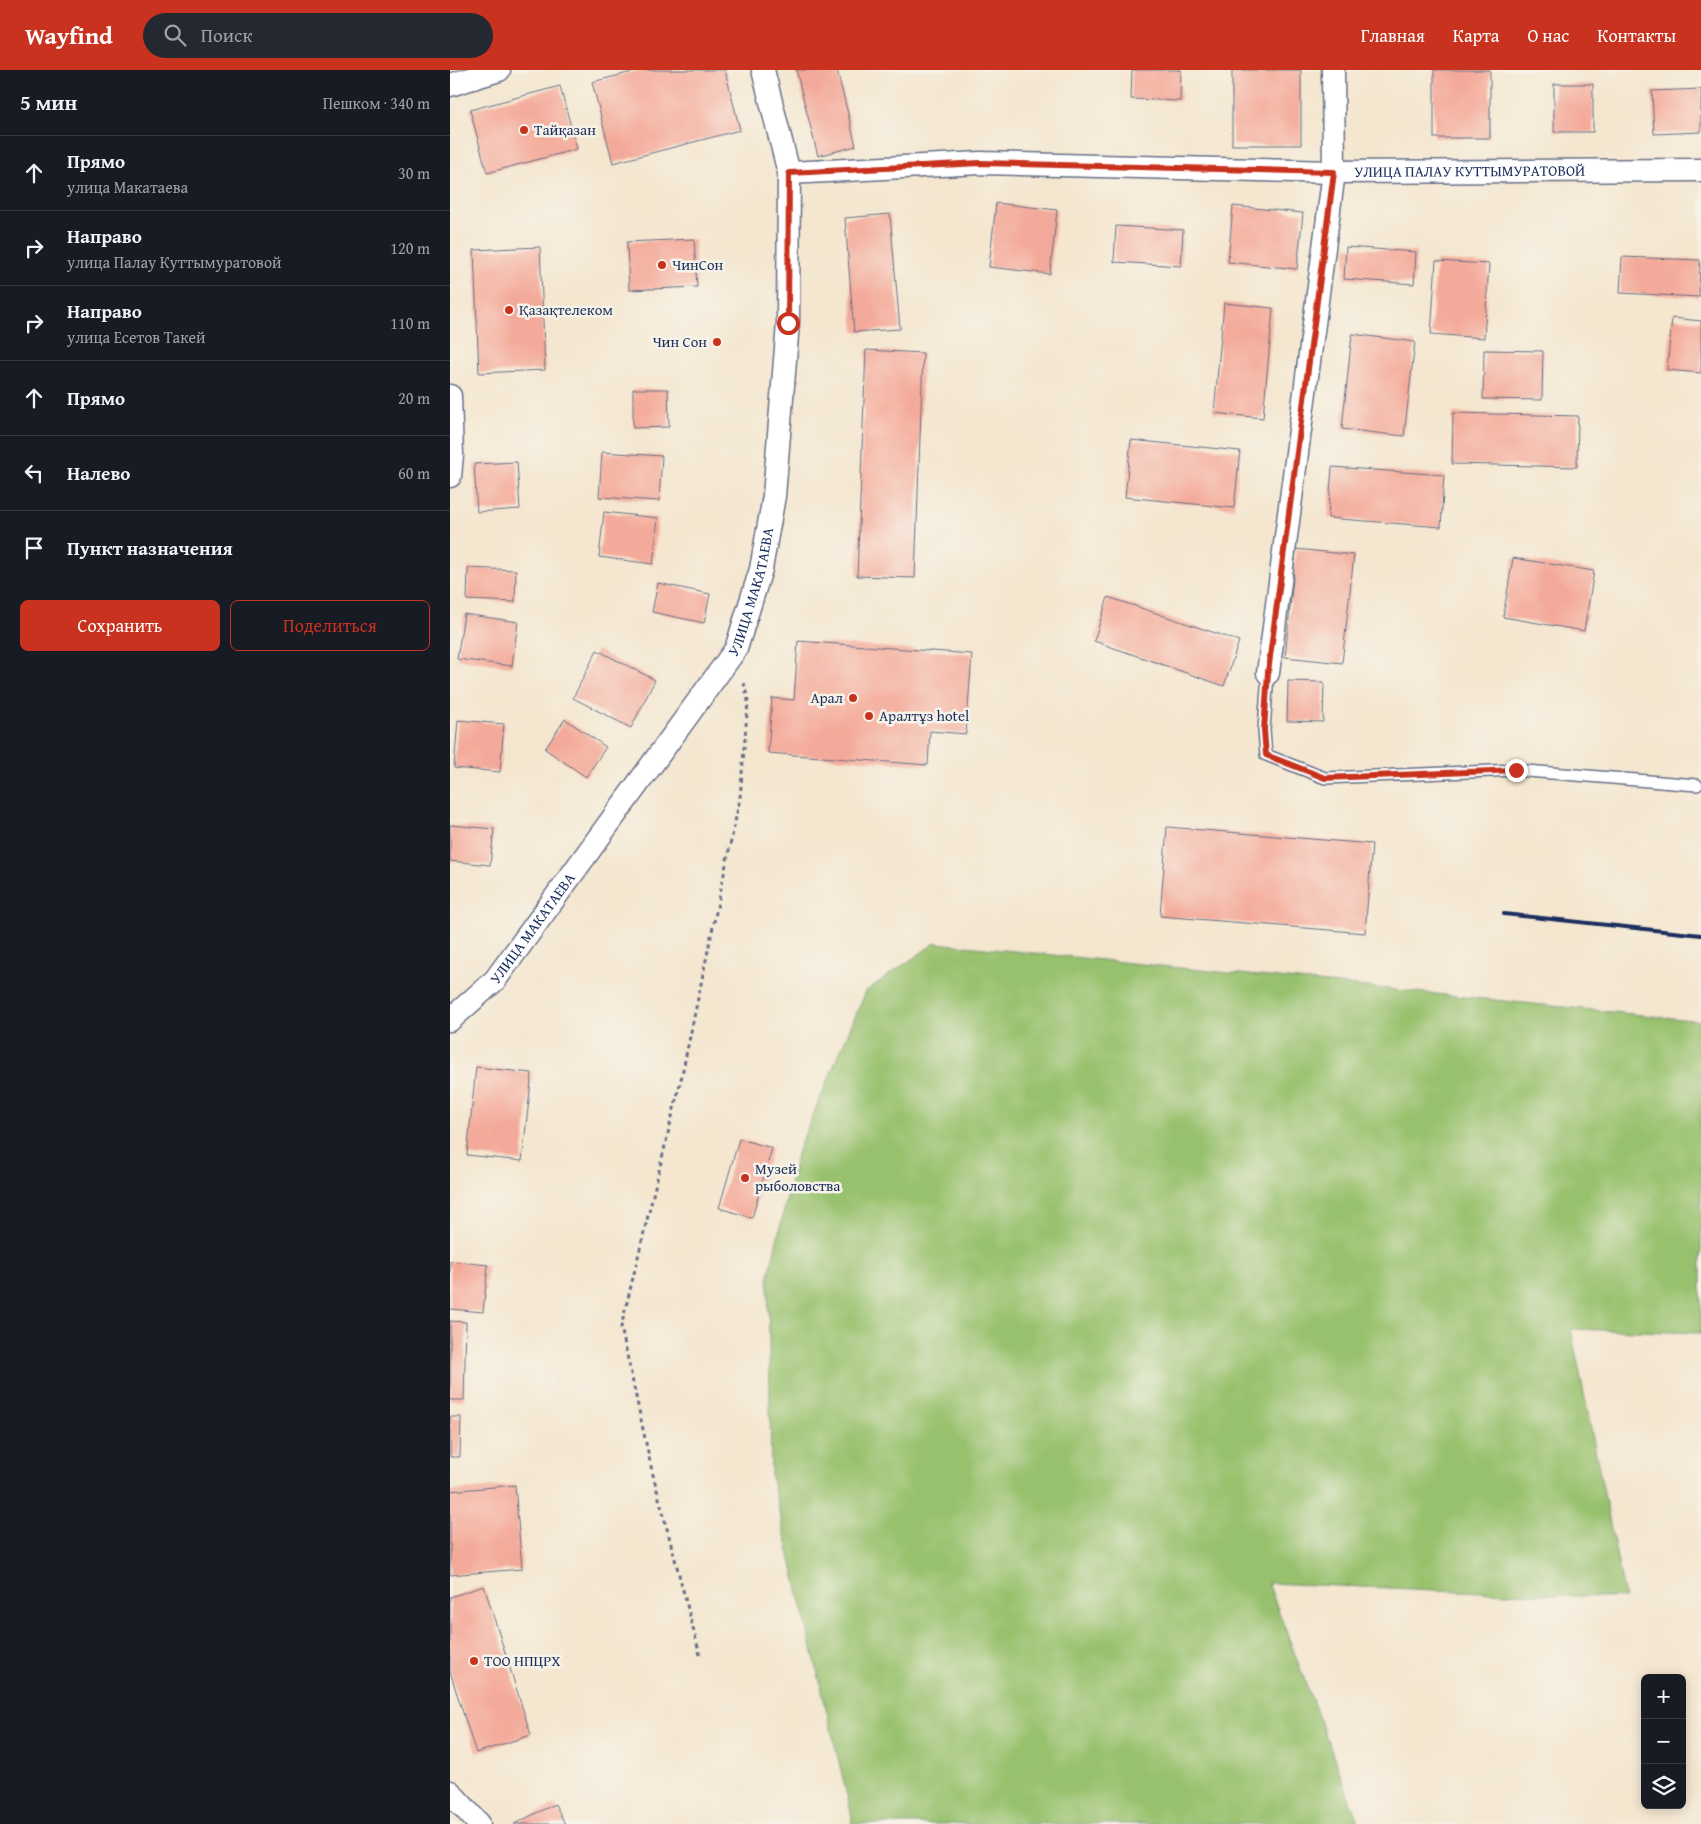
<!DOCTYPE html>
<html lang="ru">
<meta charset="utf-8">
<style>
body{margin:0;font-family:"Gentium Book Plus",serif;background:#242831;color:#f1f3f6}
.controls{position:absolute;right:15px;bottom:15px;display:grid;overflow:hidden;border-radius:8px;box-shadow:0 2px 12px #0003}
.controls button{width:45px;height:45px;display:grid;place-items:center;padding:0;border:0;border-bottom:1px solid #363941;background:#171b24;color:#f1f3f6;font:25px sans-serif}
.stop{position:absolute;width:15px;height:15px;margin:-11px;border:4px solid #c8321e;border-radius:50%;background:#fff}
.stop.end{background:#c8321e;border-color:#fff;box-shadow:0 1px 5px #0008}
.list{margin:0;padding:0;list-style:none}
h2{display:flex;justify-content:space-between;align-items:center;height:65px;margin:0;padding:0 20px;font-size:21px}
h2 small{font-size:16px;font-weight:400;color:#9ea1a6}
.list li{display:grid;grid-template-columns:32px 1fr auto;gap:15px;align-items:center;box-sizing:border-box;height:75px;padding:0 20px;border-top:1px solid #363941}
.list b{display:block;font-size:19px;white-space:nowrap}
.list p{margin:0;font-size:16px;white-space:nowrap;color:#9ea1a6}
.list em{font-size:16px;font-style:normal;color:#9ea1a6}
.actions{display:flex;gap:10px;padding:15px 20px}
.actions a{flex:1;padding:11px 0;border:1px solid #c8321e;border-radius:8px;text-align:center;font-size:18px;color:#c8321e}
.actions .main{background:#c8321e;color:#fff}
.icon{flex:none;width:28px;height:28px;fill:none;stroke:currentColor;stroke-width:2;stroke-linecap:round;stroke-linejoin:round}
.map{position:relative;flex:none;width:1251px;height:1754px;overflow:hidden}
header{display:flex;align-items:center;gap:30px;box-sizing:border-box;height:70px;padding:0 25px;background:#c8321e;color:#fff}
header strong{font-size:24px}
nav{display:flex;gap:28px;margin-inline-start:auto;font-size:18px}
.search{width:350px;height:45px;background:#242831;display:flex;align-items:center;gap:12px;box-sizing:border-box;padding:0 18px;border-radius:28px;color:#9ea1a6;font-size:19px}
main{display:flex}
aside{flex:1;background:#171b24}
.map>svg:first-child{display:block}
</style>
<header>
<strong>Wayfind</strong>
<div class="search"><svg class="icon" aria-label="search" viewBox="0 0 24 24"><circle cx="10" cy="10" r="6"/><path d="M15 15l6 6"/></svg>Поиск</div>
<nav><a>Главная</a><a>Карта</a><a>О нас</a><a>Контакты</a></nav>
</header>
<main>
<aside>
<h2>5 мин<small>Пешком · 340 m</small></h2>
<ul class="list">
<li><svg class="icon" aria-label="ahead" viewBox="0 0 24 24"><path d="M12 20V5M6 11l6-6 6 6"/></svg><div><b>Прямо</b><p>улица Макатаева</p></div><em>30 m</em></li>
<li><svg class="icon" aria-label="right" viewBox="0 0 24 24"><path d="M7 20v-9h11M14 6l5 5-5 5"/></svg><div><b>Направо</b><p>улица Палау Куттымуратовой</p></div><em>120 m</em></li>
<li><svg class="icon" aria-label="right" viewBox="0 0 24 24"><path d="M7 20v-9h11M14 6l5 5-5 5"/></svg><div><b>Направо</b><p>улица Есетов Такей</p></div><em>110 m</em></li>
<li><svg class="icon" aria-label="ahead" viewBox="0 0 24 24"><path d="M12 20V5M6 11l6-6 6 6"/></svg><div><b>Прямо</b></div><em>20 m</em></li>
<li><svg class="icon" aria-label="left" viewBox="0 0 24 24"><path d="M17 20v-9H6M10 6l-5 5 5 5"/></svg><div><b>Налево</b></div><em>60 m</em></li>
<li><svg class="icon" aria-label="arrive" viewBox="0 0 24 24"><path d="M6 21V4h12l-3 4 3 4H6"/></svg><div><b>Пункт назначения</b></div></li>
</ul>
<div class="actions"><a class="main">Сохранить</a><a>Поделиться</a></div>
</aside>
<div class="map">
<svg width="1251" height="1754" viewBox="0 0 1251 1754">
<rect width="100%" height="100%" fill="#f7f3e8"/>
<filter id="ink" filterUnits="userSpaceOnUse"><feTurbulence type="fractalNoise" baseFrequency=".02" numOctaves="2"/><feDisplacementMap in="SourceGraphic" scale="10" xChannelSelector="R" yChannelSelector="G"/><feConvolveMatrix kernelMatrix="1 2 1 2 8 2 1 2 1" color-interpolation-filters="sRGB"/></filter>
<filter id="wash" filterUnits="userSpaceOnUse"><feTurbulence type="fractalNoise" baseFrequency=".0096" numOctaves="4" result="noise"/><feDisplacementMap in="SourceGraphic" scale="20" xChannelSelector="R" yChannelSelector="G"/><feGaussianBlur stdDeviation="1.12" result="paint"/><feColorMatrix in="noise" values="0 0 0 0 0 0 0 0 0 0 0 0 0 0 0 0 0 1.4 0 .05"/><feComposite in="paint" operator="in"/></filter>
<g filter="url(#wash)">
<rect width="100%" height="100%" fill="#f4e6cf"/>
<polygon fill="#98c16d" stroke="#5a7866" points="485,873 1251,951 1251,1263 1121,1259 1175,1528 818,1513 909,1754 401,1754 402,1747 321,1406 318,1209 348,1080 416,921"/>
<g id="blocks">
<g fill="#f4aa9a">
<polygon points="190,0 275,0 290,60 163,93 142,12"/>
<polygon points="346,0 387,0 406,76 368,86"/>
<polygon points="682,0 731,0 730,31 681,29"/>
<rect x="782" y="0" width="69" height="75"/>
<rect x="984" y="0" width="56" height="68"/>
<rect x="1104" y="14" width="39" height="48"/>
<polygon points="110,16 127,79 37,103 20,40"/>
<polygon points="1251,19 1251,62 1204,64 1202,21"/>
<polygon points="546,133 607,140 600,204 539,197"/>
<polygon points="783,136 853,143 847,199 778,192"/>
<polygon points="440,144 450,259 404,262 395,148"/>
<polygon points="666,156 733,160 731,196 664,192"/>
<polygon points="244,169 247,217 179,220 177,172"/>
<polygon points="90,177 95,300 29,303 24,180"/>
<polygon points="896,177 966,182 964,214 894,209"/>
<polygon points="1172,187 1250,190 1249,227 1170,223"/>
<polygon points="986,191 1039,194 1034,268 981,264"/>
<polygon points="774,233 823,238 813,348 764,343"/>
<polygon points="1222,248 1251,251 1251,303 1217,300"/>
<polygon points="902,264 965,272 954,366 892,359"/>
<polygon points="416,280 473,283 465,508 407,506"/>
<polygon points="1034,280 1093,281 1092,330 1033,329"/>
<polygon points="183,319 218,319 219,357 183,358"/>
<polygon points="1003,343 1128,346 1127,397 1002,394"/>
<polygon points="681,370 790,381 784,438 675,427"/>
<polygon points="152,382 212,386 209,431 149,427"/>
<polygon points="67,392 70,439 27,442 24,394"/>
<polygon points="882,397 994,405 991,457 878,448"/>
<polygon points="154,442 208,448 203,494 149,487"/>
<polygon points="846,479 904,485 892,593 835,587"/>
<polygon points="1063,488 1144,501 1134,561 1053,547"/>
<polygon points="18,498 66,500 65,532 17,530"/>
<polygon points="208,513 260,524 254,553 202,542"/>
<polygon points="658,527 789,571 774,616 644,571"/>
<polygon points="14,544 68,552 62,596 7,589"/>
<polygon points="348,571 522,584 516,664 480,661 478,695 318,683 322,628 344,630"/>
<polygon points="147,580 205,610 181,658 123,628"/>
<polygon points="838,611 874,612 873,652 837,651"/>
<polygon points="115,649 156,677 136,707 95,679"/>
<polygon points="8,650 54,654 50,702 4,698"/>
<polygon points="0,755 44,759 40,795 0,791"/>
<polygon points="717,757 922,774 915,863 710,846"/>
<polygon points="26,997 82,1003 72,1091 17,1085"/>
<polygon points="289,1069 322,1078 302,1148 269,1138"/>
<polygon points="0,1191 38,1195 33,1242 0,1239"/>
<polygon points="0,1251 16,1252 14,1330 0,1330"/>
<polygon points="0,1347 11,1347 10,1387 0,1387"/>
<polygon points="65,1415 72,1499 0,1505 0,1421"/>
<polygon points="34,1516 81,1665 26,1683 0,1602 0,1527"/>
<polygon points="105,1734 115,1754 64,1754"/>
</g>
</g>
</g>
<g filter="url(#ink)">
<use href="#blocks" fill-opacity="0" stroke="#676f86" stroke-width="1"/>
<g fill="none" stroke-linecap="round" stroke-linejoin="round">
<g stroke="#676f86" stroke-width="14">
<polyline id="service" points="818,603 814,660 816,685 875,708 1066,700 1247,715"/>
</g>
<g stroke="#676f86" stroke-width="25">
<g id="minor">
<polyline points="0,15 49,0"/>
<path id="s1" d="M339,103L530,93L884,102L1251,100"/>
<polyline points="0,326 2,385 0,406"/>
<polyline points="818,603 884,102 883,0"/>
<path id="s2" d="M0,950L45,910L286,579L311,499L324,426L338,253L339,103L313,0"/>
<polyline points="0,1722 29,1754"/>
</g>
</g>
<polyline stroke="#676f86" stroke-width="3" stroke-dasharray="4 4" stroke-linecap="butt" points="250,1585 202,1401 171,1257 230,1014 290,728 298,631 294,613"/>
<use href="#service" stroke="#fff" stroke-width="11"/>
<use href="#minor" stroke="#fff" stroke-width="22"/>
<polyline stroke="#1b2f5e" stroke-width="4" points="1054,844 1251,865"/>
</g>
</g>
<g fill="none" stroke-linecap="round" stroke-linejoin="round" filter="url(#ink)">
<polyline stroke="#c8321e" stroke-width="6" points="338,253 339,103 530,93 884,102 818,602 814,660 816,685 875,708 1066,700"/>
</g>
<g fill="#c8321e" stroke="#f7f3e8" stroke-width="2">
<circle cx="74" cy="60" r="5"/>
<circle cx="212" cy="195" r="5"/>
<circle cx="59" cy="240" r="5"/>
<circle cx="267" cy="272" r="5"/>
<circle cx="403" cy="628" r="5"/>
<circle cx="419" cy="646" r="5"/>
<circle cx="295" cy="1108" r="5"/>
<circle cx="24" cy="1591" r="5"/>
</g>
<g text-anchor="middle" stroke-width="5" stroke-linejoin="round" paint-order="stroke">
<g font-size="15" fill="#1b2f5e" stroke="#f7f3e8" text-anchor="start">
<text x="84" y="65">Тайқазан</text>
<text x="222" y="200">ЧинСон</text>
<text x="69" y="245">Қазақтелеком</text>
<text x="257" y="277" text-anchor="end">Чин Сон</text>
<text x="393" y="633" text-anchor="end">Арал</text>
<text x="429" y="651">Аралтұз hotel</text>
<text x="305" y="1104">Музей<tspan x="305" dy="17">рыболовства</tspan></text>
<text x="34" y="1596">ТОО НПЦРХ</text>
</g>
<g font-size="15" fill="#1b2f5e" stroke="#f7f3e8">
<text dy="5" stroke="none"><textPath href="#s1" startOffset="681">УЛИЦА ПАЛАУ КУТТЫМУРАТОВОЙ</textPath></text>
<text dy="5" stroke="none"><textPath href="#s2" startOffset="529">УЛИЦА МАКАТАЕВА</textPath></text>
<text dy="5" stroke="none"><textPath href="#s2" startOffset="124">УЛИЦА МАКАТАЕВА</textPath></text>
</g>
</g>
</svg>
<div class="controls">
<button>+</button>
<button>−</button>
<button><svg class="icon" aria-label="layers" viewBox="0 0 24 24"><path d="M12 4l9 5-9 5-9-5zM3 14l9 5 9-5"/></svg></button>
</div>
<div class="stop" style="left:338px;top:253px"></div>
<div class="stop end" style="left:1066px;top:700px"></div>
</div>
</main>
